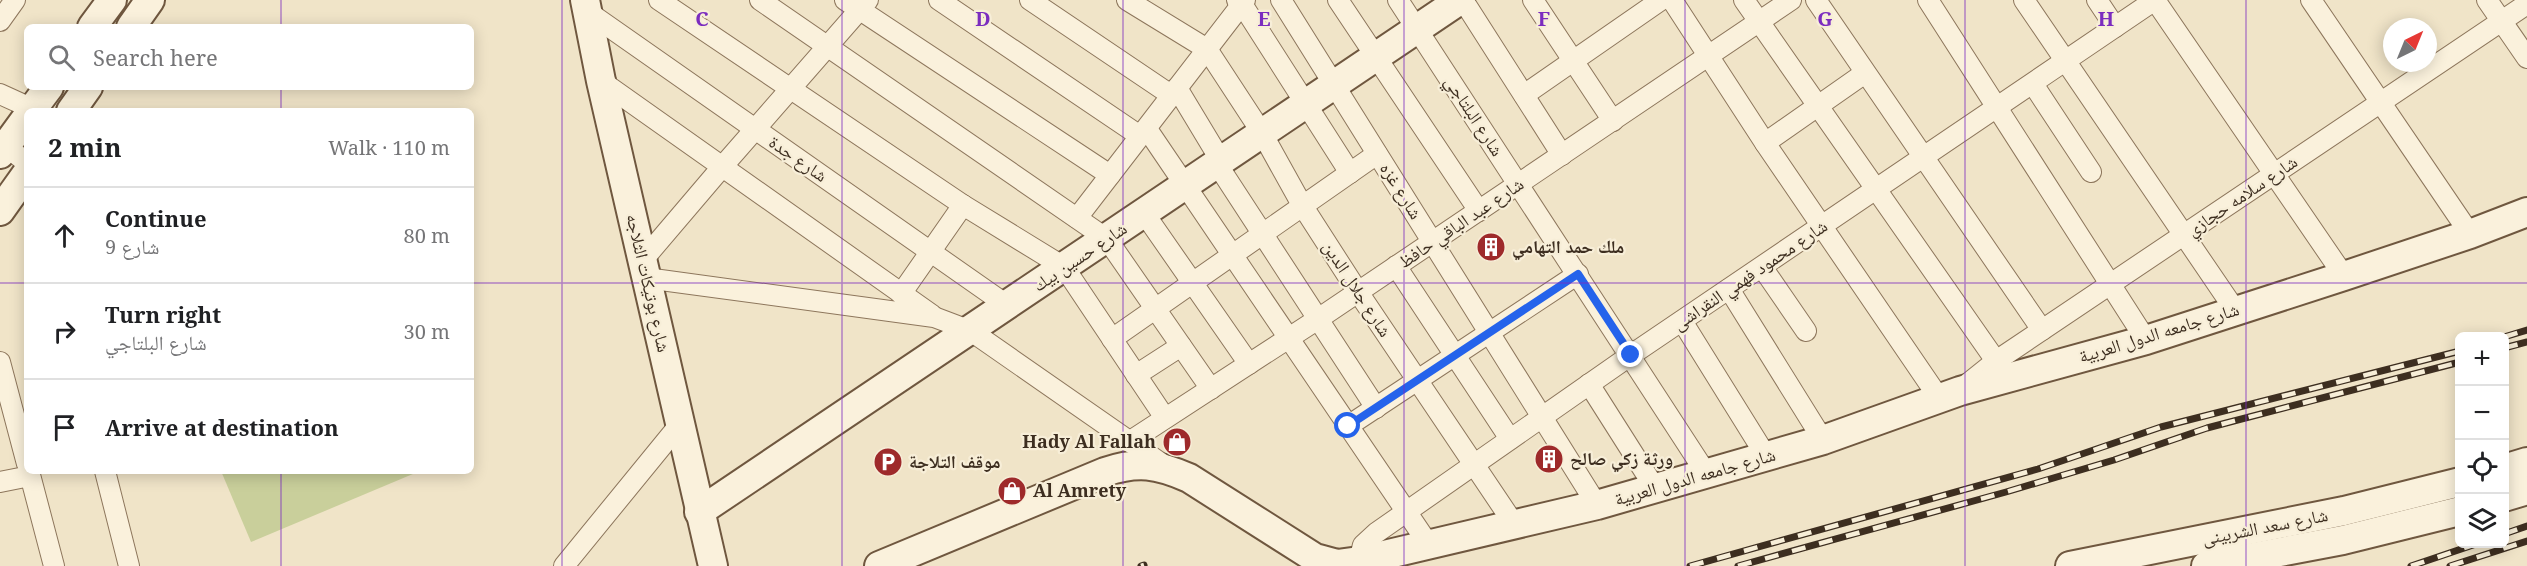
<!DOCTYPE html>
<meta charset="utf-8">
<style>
body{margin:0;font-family:"Noto Serif","Noto Naskh Arabic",serif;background:#f2f2f2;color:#202124}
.controls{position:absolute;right:18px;bottom:18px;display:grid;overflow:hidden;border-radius:9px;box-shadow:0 3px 15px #0003}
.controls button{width:54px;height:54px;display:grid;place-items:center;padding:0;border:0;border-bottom:2px solid #e0e0e0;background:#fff;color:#202124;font:30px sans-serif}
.compass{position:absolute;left:2383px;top:18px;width:54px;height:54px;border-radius:50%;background:#fff;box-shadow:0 3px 15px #0003;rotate:43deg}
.stop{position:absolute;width:18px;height:18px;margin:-14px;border:4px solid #2563eb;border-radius:50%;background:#fff}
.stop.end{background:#2563eb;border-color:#fff;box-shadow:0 2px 6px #0008}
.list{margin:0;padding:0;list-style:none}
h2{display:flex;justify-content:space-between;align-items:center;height:78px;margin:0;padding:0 24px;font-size:26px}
h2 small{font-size:20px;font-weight:400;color:#757577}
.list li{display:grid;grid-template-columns:39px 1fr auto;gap:18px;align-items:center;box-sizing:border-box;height:96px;padding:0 24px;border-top:2px solid #e0e0e0}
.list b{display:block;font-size:22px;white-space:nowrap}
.list p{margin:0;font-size:20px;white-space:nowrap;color:#757577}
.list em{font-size:20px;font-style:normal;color:#757577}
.icon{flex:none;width:33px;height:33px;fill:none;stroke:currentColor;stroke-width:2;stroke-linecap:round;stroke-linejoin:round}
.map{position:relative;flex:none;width:2527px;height:566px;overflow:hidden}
.search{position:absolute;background:#fff;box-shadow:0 3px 15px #0003;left:24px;top:24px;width:450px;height:66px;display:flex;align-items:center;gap:15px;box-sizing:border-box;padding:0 21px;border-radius:9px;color:#757577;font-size:22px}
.panel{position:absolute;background:#fff;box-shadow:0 3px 15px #0003;left:24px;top:108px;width:450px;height:366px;border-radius:9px}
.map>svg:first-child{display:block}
</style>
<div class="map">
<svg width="2527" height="566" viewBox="0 0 2527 566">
<rect width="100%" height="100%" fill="#f0e4c8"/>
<polygon fill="#c9cf9b" points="221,471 420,471 251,542"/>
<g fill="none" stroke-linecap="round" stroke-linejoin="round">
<g stroke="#8d765c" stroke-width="22">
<g id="minor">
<polyline points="659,0 963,205 1064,267 1165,418"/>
<polyline points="760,0 1107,239 1211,389"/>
<polyline points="845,0 1110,175"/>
<polyline points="939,0 1140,136"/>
<polyline points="1030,0 1171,95"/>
<polyline points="1127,0 1207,49 1262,133 1302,205 1358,292 1514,524"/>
<polyline points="1237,0 1242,4 1350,173"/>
<polyline points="1281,0 1597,505"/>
<polyline points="1338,0 1479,211"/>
<polyline points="1398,0 1706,473"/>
<polyline points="1463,0 1562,155"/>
<polyline points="1533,0 1613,121"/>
<polyline points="1672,0 1765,143 1939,398"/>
<polyline points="1744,0 1996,361"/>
<polyline points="1816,0 2042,330"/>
<polyline points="1928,0 2146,340"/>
<polyline points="2024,0 2235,310"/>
<polyline points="2097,0 2115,27"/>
<polyline points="2155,0 2344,276"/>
<polyline points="2311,0 2470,234"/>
<polyline points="2487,0 2527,58"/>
<polyline points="588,12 1008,306"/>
<polyline points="0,21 15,0"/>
<polyline points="601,81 932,315"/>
<polyline points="2033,84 2091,172"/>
<polyline points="1177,88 1221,161"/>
<polyline points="0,94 33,109"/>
<polyline points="1524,95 1661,0"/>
<polyline points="1147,129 1429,545"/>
<polyline points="1765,143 1865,73"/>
<polyline points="6,146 27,163"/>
<polyline points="1217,164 1376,408"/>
<polyline points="1144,213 1249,364"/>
<polyline points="1077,218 1245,0"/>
<polyline points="642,261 722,167 868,0"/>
<polyline points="1396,266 1510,439"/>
<polyline points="1762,267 1806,331"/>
<polyline points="646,278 934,317 971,331 1165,466"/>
<polyline points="1729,289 1823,440"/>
<polyline points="901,294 963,205"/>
<polyline points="1682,321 1766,456"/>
<polyline points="1112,339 1377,154"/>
<polyline points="0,362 27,464"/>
<polyline points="1136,375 1181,346"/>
<polyline points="1589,384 1655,488"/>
<polyline points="1966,385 1996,361 2527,4"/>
<polyline points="1348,426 1578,274"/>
<polyline points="1129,442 1318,319 1791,0"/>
<polyline points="29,471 54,566"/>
<polyline points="105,471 129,566"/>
<polyline points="0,482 30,476"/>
<polyline points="1359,561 1363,545 1376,533 1631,355 2155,0"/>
<polyline points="564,566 680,424"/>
</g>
</g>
<g stroke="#6f573f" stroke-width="32">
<g id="secondary">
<polyline points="585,0 601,81 713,566"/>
<polyline points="92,27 112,0"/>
<polyline points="131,27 150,0"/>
<polyline points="31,111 49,87"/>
<polyline points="71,111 88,87"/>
<polyline points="0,154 27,117"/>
<polyline points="0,211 27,173"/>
<polyline points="2504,469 2527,462"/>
<polyline points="2504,497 2527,490"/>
<polyline points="699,512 1460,0"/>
<path d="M879,566L1105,472C1138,461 1157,464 1189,478L1315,558L1337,564L1359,561L1597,505L1823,440L1960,391L2146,340L2344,276L2470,234L2527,212"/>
<polyline points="2070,566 2344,511 2460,482"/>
<polyline points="2206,566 2343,540 2460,511"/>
</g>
</g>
<use href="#minor" stroke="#faf1dc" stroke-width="20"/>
<use href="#secondary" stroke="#faf1dc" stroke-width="28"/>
<g stroke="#3d2e20" stroke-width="7">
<g id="rail">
<polyline points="2504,337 2527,330"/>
<polyline points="2504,348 2527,342"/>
<polyline points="2504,534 2527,526"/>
<polyline points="1141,566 1144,565"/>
<polyline points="1690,566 2038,469 2161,427 2460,351"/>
<polyline points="1738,566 2006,492 2114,460 2207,428 2460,362"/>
<polyline points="2411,566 2476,544"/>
<polyline points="2450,566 2527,541"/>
</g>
</g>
<use href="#rail" stroke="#f7eed8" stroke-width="4.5" stroke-dasharray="14" stroke-linecap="butt"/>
</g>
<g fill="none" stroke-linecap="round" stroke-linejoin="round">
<polyline stroke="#2563eb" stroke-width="8" points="1348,426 1578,274 1631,355"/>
</g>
<path fill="none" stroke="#7b2cbf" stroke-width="1.5" stroke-opacity="0.55" d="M281,0V27M562,0V566M842,0V566M1123,0V566M1404,0V566M1685,0V566M1965,0V566M2246,0V566M281,87V111M0,283H27M471,283H2527M281,471V566"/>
<defs>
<g id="building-disc" transform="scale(1.5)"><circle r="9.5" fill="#9e2a2b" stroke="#f7eed8"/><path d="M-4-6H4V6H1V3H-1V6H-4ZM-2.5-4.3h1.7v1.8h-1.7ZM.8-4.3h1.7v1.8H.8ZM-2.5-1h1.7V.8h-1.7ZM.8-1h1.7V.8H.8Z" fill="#fff"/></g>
<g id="shop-disc" transform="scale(1.5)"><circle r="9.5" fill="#9e2a2b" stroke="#f7eed8"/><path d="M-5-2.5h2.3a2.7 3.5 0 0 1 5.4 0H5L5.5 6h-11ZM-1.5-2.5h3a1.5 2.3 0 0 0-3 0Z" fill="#fff"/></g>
<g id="parking-disc" transform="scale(1.5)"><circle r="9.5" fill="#9e2a2b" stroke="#f7eed8"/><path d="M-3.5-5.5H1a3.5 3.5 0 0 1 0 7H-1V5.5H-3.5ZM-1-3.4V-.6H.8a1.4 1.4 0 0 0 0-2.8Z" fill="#fff"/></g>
</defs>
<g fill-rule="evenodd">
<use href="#building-disc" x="1491" y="247"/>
<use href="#shop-disc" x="1177" y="442"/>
<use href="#building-disc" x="1549" y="459"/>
<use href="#parking-disc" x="888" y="462"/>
<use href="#shop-disc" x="1012" y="491"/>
</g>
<g text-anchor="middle" stroke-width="4.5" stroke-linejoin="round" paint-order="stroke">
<g font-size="18" fill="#3d2e20" stroke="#f7eed8">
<text transform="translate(1474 116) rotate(57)" y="6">شارع البلتاجي</text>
<text transform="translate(798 159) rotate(35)" y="6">شارع جدة</text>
<text transform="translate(1401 191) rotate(58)" y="6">شارع غزه</text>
<text transform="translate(2242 196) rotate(-34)" y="6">شارع سلامه حجازي</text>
<text transform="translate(1461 223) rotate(-34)" y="6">شارع عبد الباقي حافظ</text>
<text transform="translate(1080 257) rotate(-34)" y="6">شارع حسين بيك</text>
<text transform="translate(1750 275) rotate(-34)" y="6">شارع محمود فهمي النقراشى</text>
<text transform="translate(648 283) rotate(77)" y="6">شارع بوتيكات الثلاجه</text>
<text transform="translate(1357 289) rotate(57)" y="6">شارع جلال الدين</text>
<text transform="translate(2159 333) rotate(-17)" y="6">شارع جامعه الدول العربية</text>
<text transform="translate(1695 477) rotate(-16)" y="6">شارع جامعه الدول العربية</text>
<text transform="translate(2265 527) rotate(-11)" y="6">شارع سعد الشربينى</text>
</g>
<g font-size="18" font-weight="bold" fill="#3d2e20" stroke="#f7eed8" text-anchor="start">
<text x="1512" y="253">ملك حمد التهامي</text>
<text x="1156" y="448" text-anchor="end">Hady Al Fallah</text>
<text x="1570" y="465">ورثة زكي صالح</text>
<text x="909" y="468">موقف التلاجة</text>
<text x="1033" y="497">Al Amrety</text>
</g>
</g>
<g font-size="20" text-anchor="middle" font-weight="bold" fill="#7b2cbf" stroke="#f7eed8" stroke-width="4.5" stroke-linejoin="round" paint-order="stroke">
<text x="702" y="26">C</text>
<text x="983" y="26">D</text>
<text x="1264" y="26">E</text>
<text x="1544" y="26">F</text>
<text x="1825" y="26">G</text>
<text x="2106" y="26">H</text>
</g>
</svg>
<div class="controls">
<button>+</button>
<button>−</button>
<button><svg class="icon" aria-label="locate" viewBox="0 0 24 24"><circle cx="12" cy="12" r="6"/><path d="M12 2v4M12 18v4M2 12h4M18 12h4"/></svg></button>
<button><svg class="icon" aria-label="layers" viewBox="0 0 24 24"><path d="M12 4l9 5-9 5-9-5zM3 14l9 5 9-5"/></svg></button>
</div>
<svg class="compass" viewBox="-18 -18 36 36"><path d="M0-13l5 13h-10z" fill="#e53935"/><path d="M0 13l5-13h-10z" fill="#757577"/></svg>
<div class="stop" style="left:1348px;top:426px"></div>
<div class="stop end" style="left:1631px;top:355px"></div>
<div class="search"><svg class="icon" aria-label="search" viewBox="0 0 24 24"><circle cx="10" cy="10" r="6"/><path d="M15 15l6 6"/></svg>Search here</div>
<section class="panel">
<h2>2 min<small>Walk · 110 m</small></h2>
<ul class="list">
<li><svg class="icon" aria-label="ahead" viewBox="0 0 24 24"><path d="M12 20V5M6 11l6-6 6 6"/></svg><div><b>Continue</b><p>شارع 9</p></div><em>80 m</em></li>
<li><svg class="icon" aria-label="right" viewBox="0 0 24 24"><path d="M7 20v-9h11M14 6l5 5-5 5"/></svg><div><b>Turn right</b><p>شارع البلتاجي</p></div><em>30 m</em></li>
<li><svg class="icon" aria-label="arrive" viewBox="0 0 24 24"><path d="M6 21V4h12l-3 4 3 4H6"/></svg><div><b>Arrive at destination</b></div></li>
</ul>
</section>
</div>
